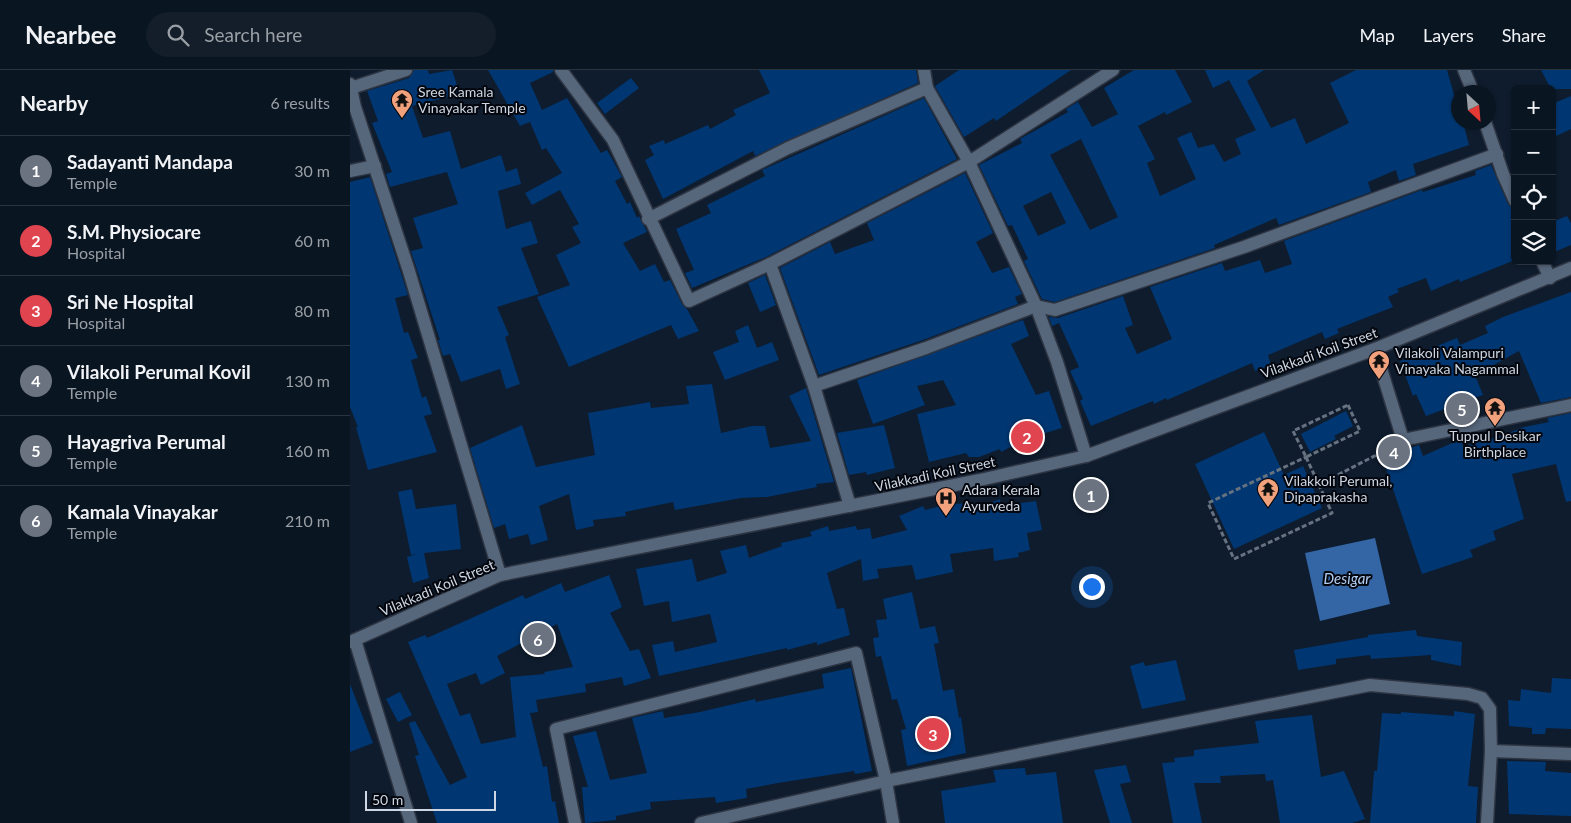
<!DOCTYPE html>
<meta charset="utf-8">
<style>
body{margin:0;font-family:Lato,sans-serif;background:#131e2a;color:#f1f3f6}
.controls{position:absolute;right:15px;top:15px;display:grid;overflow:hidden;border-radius:8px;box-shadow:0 1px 4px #0004}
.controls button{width:45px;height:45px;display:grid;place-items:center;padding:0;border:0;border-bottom:1px solid #2a3440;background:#0a1522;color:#f1f3f6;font:25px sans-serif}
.compass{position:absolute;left:1101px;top:15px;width:45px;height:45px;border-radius:50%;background:#0a1522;box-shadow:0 1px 4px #0004;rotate:154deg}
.scale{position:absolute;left:15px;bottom:12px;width:131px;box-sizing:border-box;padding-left:5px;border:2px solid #cdd6e2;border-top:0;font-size:14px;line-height:18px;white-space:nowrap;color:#cdd6e2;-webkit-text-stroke:4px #03060d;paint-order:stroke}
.you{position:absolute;left:741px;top:516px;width:18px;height:18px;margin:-12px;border:4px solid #fff;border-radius:50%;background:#1a73e8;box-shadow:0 0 0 8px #1a73e833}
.badge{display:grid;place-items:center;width:32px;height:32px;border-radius:50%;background:#b45309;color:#fff;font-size:16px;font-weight:700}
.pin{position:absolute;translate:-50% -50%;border:2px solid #fff;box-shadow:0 1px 5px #0006}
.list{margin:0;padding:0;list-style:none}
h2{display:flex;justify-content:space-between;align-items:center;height:65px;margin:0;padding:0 20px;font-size:21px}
h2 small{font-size:16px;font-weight:400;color:#999fa5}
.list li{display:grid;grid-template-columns:32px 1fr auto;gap:15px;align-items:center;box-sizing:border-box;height:70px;padding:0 20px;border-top:1px solid #2a3440}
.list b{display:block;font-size:19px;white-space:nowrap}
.list p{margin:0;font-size:16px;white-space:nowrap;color:#999fa5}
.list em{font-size:16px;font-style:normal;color:#999fa5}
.icon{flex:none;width:28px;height:28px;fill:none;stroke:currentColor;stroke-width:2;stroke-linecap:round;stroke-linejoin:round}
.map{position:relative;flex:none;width:1221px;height:753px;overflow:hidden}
header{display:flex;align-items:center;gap:30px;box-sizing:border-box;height:70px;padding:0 25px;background:#0a1522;border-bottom:1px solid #2a3440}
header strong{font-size:24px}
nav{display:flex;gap:28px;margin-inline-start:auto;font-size:18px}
.search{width:350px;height:45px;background:#131e2a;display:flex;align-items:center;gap:12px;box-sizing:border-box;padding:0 18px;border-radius:28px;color:#999fa5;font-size:19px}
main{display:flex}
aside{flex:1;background:#0a1522}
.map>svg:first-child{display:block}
</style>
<header>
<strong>Nearbee</strong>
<div class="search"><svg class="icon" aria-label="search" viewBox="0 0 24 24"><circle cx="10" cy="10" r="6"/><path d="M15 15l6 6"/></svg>Search here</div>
<nav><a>Map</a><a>Layers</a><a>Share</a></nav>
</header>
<main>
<aside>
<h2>Nearby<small>6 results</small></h2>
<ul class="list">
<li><span class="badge" style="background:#6b7280">1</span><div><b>Sadayanti Mandapa</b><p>Temple</p></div><em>30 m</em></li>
<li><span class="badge" style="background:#e0444e">2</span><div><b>S.M. Physiocare</b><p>Hospital</p></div><em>60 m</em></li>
<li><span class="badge" style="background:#e0444e">3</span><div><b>Sri Ne Hospital</b><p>Hospital</p></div><em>80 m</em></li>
<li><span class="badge" style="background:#6b7280">4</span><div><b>Vilakoli Perumal Kovil</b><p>Temple</p></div><em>130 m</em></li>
<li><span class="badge" style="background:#6b7280">5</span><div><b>Hayagriva Perumal</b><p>Temple</p></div><em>160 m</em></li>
<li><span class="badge" style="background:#6b7280">6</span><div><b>Kamala Vinayakar</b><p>Temple</p></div><em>210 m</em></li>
</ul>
</aside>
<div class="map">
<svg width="1221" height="753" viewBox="0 0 1221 753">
<rect width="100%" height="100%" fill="#0e1c2d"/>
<polygon fill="#3466a5" points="1025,468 1040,534 970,551 955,483"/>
<g fill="#003772" fill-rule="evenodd">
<polygon points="64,0 78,0 79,4 102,0 110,24 62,36 73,68 100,61 111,99 151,85 156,102 167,98 171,114 148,121 156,159 181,151 188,173 171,178 189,224 147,237 159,265 155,267 170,314 156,319 150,299 111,312 100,284 93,286 88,270 90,270 61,181 73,178 63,148 108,134 97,102 40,117 36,104 42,102 22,53 28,51 17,21 59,8"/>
<polygon points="138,0 203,0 203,2 180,13 192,40 217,28 251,83 257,80 272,107 265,111 277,134 280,132 287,148 289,146 297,162 273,173 290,201 305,194 314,212 320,210 332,234 337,239 349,261 328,269 321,255 219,297 187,227 220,215 206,185 231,173 222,157 229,154 210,120 182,135 175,123 212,103 196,78 192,80 180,52 170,56"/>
<polygon points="409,0 566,0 568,13 405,86 403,81 313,129 295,90 304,85 299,76 314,70 315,74 358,55 360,59 386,45 383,40 420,23"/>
<polygon points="609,0 721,0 646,51 644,48 614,67 585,16"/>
<path d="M784,0H825L842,32L816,45L815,42L788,56L805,89L797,93L810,126L846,109L827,68L841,62L848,78L864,74L874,92L891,84L885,69L906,60L879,10L863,18L855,0H914L897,11L921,58L945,48L956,74L999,53L980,13L1006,0H1097L1108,39V52H1113L1119,75L1063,94L1066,105L1049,111L1046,100L1018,112L1021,122L929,155L926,148L864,175L865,178L705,232L692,229L674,191L678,189L662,155L658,156L629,95L672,73L670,69L718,42L716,39L728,32L742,57L768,44L754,18ZM731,69L768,147L740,160L700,85ZM701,122L716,153L688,166L673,136Z"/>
<polygon points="1191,0 1221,0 1221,19 1201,19"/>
<polygon points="281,8 289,18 255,44 247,33"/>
<polygon points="1221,26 1221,59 1202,68 1202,34"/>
<polygon points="574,28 607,89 416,187 342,218 335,203 344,200 326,159 361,143 357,135 415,106 412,100"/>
<polygon points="1141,95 1158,134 1165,139 1165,190 1110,212 1109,209 1081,221 1076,208 1047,219 1049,222 1038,227 1043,237 987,259 989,263 975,269 972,262 918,285 921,295 905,301 902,293 817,330 816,328 804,334 803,331 741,356 730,331 733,329 720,301 729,297 709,253 702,256 699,247 708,248 773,226 783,255 775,258 787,284 822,269 800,217 872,193 875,201 910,190 915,203 942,194 934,171 1072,120 1073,122 1126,105 1125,101"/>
<polygon points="615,103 643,163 626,172 642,203 659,197 672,224 665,227 668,234 573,270 469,305 430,198 480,172 485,184 524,170 517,153"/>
<polygon points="20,107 58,225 45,228 54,263 58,262 68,288 61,290 72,328 76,326 82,344 74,346 87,382 18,400 6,357 8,357 0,337 0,112"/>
<polygon points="1217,146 1221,153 1221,175 1202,183 1202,152"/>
<polygon points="415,205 426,235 410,242 398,213"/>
<polygon points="1221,222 1221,327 1191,333 1169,281 1125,305 1133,325 1076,346 1066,324 1063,326 1050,291 1107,268 1110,275 1138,263 1135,256 1153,247"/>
<polygon points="673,250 679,266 661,274 686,325 699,321 712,358 685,366 688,372 675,378 672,371 651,382 650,379 629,387 619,387 616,383 579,392 567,344 606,335 593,310 567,316 575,335 523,354 507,310"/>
<polygon points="398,255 407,278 422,272 429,290 375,310 363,282 389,272 385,261"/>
<polygon points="362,314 371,363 402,356 415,356 420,378 461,371 439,326 456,318 484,412 466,414 467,417 417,427 391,428 325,440 323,432 275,442 276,446 243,450 244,456 226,460 219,424 189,436 198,470 181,475 178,464 159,469 155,454 144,458 120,378 172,355 186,397 245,385 238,343 300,332 301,338 339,334 336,316"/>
<polygon points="996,341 1003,356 984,366 986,369 960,382 951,364"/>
<polygon points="1221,343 1221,431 1216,432 1206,394 1162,404 1174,449 1143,461 1146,470 1120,480 1123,487 1072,504 1032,387 1069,375 1073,386 1111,369 1113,376 1148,367 1174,357 1199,352 1197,348"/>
<polygon points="534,355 545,398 517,405 516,402 499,405 487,363"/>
<polygon points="914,362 934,405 953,396 972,438 884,479 845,394"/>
<polygon points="62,419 66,439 106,434 111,479 74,483 79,508 63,513 57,487 67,484 61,485 48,422"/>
<polygon points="650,429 651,436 686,431 692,460 677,463 680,480 668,483 669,487 644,491 643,478 600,484 603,502 566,510 562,495 527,499 529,508 513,511 511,489 477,503 487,539 494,538 500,565 467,575 467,572 437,580 437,578 309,606 302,575 323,571 325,582 367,572 360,544 322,552 319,531 294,536 286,499 342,489 347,512 377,503 370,481 396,475 399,488 432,476 431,473 462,466 460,462 478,456 479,461 506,456 507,460 520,458 522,469 557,460 549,446 573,436 575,440 599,434 628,433 628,437"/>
<path d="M259,505L272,537L260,543L280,581L289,579L301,608L274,616L272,607L235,614L236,622L186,630L188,642L180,643L193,697L197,696L202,732L205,731L209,753H87L65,686L69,685L59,653L65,651L100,715L117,707L58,572L75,565L77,568L173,525L175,529L211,513L215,522ZM207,554L223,597L194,602L195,604L160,607L166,667L131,674L120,643L110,646L97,614L126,603L131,615L155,603L147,586Z"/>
<polygon points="562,522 570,559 585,556 589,573 584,574 593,621 604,619 609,648 611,647 616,683 557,696 551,660 556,659 547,629 542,630 531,586 526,587 523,568 529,567 526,550 537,549 533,529"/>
<polygon points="1066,560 1067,566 1112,572 1111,596 1081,590 1081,585 1021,589 1020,585 986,589 986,594 948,600 944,580 1018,567 1018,565"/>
<polygon points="826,590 836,630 792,639 780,596 794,592 795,596"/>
<polygon points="501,598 522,701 505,704 504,701 428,713 396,719 397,728 366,733 365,727 300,732 301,739 266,746 266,750 235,753 232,717 238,717 223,666 246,661 260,710 297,703 282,648 313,641 314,648 350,642 405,629 406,632 474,618 472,604"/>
<polygon points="1202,608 1221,609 1221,659 1196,658 1195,664 1182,664 1182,658 1159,656 1158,630 1170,631 1171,619 1201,623"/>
<polygon points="0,614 23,673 0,682"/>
<polygon points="50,622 62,645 48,652 36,629"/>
<polygon points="1104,641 1125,644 1118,716 1128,717 1126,753 1020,753 1024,701 1027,701 1032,643 1051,644 1051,642 1104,646"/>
<polygon points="962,645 971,707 994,701 1015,749 1002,753 930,753 923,710 916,711 915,704 870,706 871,713 844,713 852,753 823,753 812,693 825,692 824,688 844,686 844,680 909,673 905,651"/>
<polygon points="1157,691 1196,692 1195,701 1221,703 1221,746 1159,744"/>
<polygon points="776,695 781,712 770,714 782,753 760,753 744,700"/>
<polygon points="675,698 676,705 706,702 713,753 595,753 591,721 646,712 643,700"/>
</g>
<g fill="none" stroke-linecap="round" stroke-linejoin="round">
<g stroke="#2d3442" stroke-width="15">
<g id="street">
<polyline points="211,0 263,70 339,231 420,194 619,92 686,236 707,292 736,386"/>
<polyline points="574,0 577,18 619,92 763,0"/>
<polyline points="1114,0 1123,22"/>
<polyline points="0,14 5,37 58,198 150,505"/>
<polyline points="1,18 56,0"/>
<polyline points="1135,52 1153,104 1165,131"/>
<polyline points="0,101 25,96"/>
<polyline points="298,149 438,78 577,18"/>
<polyline points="1192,191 1200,208"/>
<polyline points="420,194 464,316 500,436"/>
<polyline points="1025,279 1053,370 1221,335"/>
<polyline points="464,316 576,278 686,236 705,240 894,177 1147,84"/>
<polyline points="5,570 61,753"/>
<polyline points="1141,681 1221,684"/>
<polyline points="225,753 206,659 506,583 536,711 543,753"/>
<polyline points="351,753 536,711 1020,615 1118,624 1132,628 1140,639 1141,681 1137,753"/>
</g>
</g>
<g stroke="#2d3442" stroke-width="15">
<polyline id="secondary" points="0,572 150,505 630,410 736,386 1025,279 1221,198"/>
</g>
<g stroke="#677281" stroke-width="3" stroke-dasharray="5 2.5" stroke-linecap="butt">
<polygon points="998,335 1010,361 956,387 943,361"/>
<polygon points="956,387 982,443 884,489 858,433"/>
<polyline points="968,415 1042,377"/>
</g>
<use href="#street" stroke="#56667b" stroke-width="12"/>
<use href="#secondary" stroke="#56667b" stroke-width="12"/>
</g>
<defs>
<g id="temple-pin" transform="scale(1.125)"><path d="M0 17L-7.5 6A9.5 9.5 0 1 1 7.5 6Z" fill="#f1a17c" stroke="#03060d"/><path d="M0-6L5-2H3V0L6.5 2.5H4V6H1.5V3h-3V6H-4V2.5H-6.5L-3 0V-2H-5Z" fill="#111"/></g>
<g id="hospital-pin" transform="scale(1.125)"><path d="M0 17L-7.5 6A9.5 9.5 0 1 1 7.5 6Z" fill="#f1a17c" stroke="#03060d"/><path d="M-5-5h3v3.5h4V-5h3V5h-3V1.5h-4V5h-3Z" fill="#111"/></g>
</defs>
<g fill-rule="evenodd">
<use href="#temple-pin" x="52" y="30"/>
<use href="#temple-pin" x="1029" y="291"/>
<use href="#temple-pin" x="1145" y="338"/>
<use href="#temple-pin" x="918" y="419"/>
<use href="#hospital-pin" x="596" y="428"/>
</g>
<g text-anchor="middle" stroke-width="4" stroke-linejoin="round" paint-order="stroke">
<g font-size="14" fill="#cdd6e2" stroke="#03060d" text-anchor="start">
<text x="68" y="27">Sree Kamala<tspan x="68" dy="16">Vinayakar Temple</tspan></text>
<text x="1045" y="288">Vilakoli Valampuri<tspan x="1045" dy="16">Vinayaka Nagammal</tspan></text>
<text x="1145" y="371" text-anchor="middle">Tuppul Desikar<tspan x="1145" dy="16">Birthplace</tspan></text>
<text x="934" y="416">Vilakkoli Perumal,<tspan x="934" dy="16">Dipaprakasha</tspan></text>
<text x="612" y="425">Adara Kerala<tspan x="612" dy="16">Ayurveda</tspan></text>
</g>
<g font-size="14" fill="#cdd6e2" stroke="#03060d">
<text transform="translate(969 283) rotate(-20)" y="5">Vilakkadi Koil Street</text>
<text transform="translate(585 404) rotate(-12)" y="5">Vilakkadi Koil Street</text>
<text transform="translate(87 518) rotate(-23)" y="5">Vilakkadi Koil Street</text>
</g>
<g font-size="15" font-style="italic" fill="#b3cef2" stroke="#03060d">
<text x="997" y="514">Desigar</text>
</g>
</g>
</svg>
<div class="controls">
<button>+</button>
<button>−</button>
<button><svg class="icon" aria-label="locate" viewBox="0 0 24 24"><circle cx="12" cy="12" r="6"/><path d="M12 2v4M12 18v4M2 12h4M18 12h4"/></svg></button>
<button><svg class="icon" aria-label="layers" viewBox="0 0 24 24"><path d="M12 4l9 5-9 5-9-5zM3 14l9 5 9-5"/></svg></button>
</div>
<svg class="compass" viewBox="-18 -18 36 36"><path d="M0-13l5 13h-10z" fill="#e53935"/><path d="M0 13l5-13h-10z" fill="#999fa5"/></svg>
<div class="scale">50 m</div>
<div class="you"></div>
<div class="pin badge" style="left:741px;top:425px;background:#6b7280">1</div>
<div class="pin badge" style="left:677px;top:367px;background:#e0444e">2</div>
<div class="pin badge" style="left:583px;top:664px;background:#e0444e">3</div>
<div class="pin badge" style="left:1044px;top:382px;background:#6b7280">4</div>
<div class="pin badge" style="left:1112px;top:339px;background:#6b7280">5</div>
<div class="pin badge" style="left:188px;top:569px;background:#6b7280">6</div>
</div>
</main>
